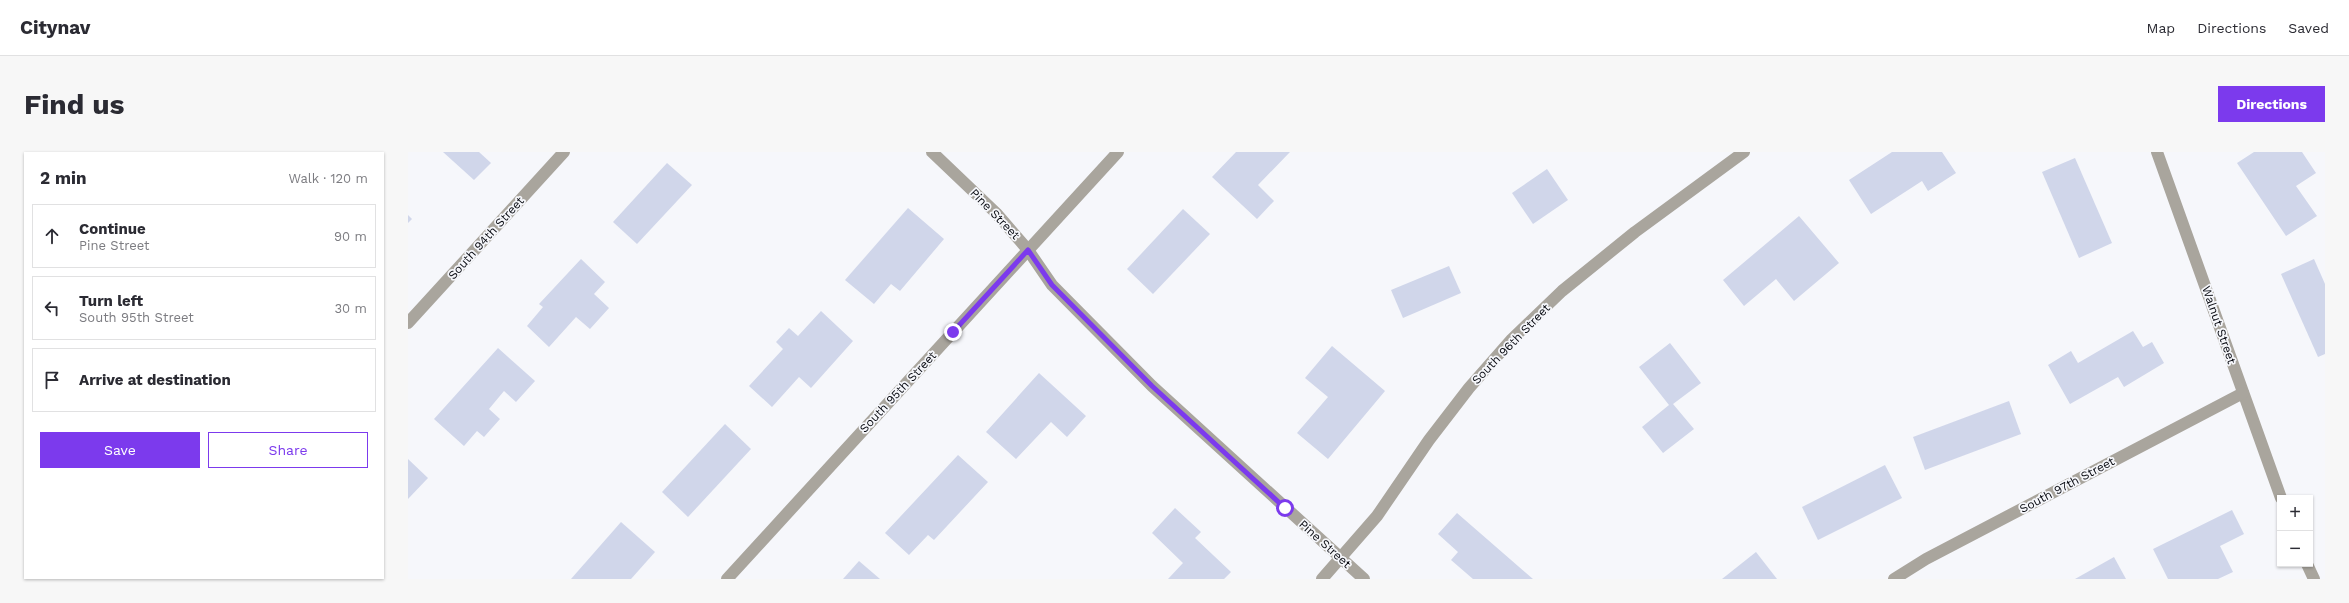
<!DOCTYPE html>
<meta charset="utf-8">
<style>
body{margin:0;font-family:"Work Sans",sans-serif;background:#f7f7f7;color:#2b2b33}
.controls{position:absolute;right:12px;bottom:12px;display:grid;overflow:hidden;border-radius:0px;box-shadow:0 1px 3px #0004}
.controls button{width:36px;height:36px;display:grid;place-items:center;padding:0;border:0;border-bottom:1px solid #e1e1e2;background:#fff;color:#2b2b33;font:20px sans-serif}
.stop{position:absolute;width:12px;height:12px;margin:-9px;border:3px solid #7c3aed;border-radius:50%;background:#fff}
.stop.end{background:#7c3aed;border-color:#fff;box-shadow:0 1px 4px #0008}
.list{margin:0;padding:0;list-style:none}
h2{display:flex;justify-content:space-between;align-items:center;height:52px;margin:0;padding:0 16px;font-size:17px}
h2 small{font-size:13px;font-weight:400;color:#7c7c81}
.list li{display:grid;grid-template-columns:26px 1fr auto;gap:12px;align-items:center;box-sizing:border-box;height:64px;margin:0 8px 8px;padding:0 8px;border:1px solid #e1e1e2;border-radius:0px}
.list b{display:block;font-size:15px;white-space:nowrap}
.list p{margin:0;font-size:13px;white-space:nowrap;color:#7c7c81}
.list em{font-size:13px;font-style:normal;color:#7c7c81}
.actions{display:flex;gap:8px;padding:12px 16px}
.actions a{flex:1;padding:9px 0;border:1px solid #7c3aed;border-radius:0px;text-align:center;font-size:14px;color:#7c3aed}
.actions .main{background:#7c3aed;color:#fff}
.icon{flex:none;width:22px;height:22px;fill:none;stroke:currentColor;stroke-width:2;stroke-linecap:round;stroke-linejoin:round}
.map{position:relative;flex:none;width:1917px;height:427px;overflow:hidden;border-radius:0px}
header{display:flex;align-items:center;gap:24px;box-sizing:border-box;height:56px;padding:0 20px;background:#fff;border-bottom:1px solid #e1e1e2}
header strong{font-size:19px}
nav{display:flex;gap:22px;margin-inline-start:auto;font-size:14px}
.intro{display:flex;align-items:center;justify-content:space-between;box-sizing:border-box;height:96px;padding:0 24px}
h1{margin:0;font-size:28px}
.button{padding:10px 18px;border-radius:0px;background:#7c3aed;color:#fff;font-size:14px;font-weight:700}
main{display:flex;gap:24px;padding:0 24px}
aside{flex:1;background:#fff;border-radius:0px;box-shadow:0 1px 3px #0004}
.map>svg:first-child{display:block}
</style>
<header>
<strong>Citynav</strong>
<nav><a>Map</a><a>Directions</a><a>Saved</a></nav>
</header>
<div class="intro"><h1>Find us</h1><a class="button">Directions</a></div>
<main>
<aside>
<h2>2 min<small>Walk · 120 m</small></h2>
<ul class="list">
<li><svg class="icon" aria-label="ahead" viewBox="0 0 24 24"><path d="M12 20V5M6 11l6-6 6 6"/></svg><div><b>Continue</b><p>Pine Street</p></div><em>90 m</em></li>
<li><svg class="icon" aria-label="left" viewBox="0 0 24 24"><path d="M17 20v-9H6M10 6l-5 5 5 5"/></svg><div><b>Turn left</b><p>South 95th Street</p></div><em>30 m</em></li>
<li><svg class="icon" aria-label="arrive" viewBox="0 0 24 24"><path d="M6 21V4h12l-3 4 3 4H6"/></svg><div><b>Arrive at destination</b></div></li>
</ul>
<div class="actions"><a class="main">Save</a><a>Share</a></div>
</aside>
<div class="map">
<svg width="1917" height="427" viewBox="0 0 1917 427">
<rect width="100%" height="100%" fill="#f6f7fb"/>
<g fill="#d0d6ea">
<polygon points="35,0 71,0 83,11 66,28"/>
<polygon points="828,0 882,0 850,33 866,49 849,67 804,25"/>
<polygon points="1484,0 1534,0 1548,21 1520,39 1514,29 1463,62 1441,28"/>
<polygon points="1846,0 1894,0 1908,21 1888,34 1909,64 1878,84 1829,11"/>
<polygon points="1667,6 1704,91 1671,106 1634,20"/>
<polygon points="259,11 284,33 229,92 205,70"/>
<polygon points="1139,17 1160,48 1125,72 1104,41"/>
<polygon points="500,56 536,87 492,139 483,132 466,152 437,128"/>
<polygon points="775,57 802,82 745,142 719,117"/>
<polygon points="0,63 4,67 0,71"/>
<polygon points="1391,64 1431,111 1386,149 1368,127 1336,154 1315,128"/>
<polygon points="173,107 197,130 186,142 201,156 182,177 168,165 141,195 119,174 135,155 131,152"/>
<polygon points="1906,107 1917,132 1917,202 1910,205 1873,122"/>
<polygon points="1041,114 1053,141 995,166 983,138"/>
<polygon points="413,159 445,189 403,236 391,225 364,255 341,234 375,197 368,190 381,176 390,184"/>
<polygon points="1725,179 1735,195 1744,190 1756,211 1716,235 1710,225 1662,252 1640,213 1663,199 1670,211"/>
<polygon points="1262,191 1293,231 1265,252 1286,277 1255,301 1234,275 1261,253 1231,215"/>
<polygon points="924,194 977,239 920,307 889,281 920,245 897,226"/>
<polygon points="90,196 127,229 108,250 96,239 81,257 92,267 76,285 69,279 56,294 26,267"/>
<polygon points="631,221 678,264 659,285 643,270 608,307 578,280"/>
<polygon points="1601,249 1613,282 1517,318 1505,285"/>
<polygon points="317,272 343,297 280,365 254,340"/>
<polygon points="550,303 580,330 526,388 520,383 501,403 477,381"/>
<polygon points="0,307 20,326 0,347"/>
<polygon points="1477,313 1494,346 1410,388 1394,355"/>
<polygon points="767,356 793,380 787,386 823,420 816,427 760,427 775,411 744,381"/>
<polygon points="1824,358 1836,382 1812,394 1825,420 1810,427 1760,427 1745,397"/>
<polygon points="1049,361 1125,427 1065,427 1043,408 1050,400 1030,382"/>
<polygon points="213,370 247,400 223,427 163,427"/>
<polygon points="1348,400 1369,427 1314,427"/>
<polygon points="1706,405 1718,427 1667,427"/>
<polygon points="451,409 472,427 435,427"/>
</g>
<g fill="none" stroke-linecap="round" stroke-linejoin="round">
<g stroke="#a9a59d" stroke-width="12">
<polyline points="524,0 588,61 620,98 644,133 744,234 956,427"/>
<polyline points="1749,0 1873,346"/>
<polyline points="0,171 156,0"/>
<polyline points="1899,412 1906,427"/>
<polyline points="319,427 710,0"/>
<polyline points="914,427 969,364 1021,288 1061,236 1104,187 1154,139 1227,80 1336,0"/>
<polyline points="1486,427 1518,407 1835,241"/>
</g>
</g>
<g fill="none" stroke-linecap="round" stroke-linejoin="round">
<polyline stroke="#7c3aed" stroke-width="5" points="545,180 620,98 644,133 744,234 877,356"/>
</g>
<g text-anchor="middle" stroke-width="3.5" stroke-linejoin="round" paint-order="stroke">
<g font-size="12" fill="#090b12" stroke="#f6f7fb">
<text transform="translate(587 62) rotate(46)" y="4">Pine Street</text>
<text transform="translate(78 86) rotate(-48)" y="4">South 94th Street</text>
<text transform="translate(1811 173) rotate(71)" y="4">Walnut Street</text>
<text transform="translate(1103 192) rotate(-46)" y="4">South 96th Street</text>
<text transform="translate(490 240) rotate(-47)" y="4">South 95th Street</text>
<text transform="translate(1659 333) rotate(-28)" y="4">South 97th Street</text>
<text transform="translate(917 392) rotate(42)" y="4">Pine Street</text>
</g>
</g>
</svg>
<div class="controls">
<button>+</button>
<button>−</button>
</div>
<div class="stop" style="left:877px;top:356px"></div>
<div class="stop end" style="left:545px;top:180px"></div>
</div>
</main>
